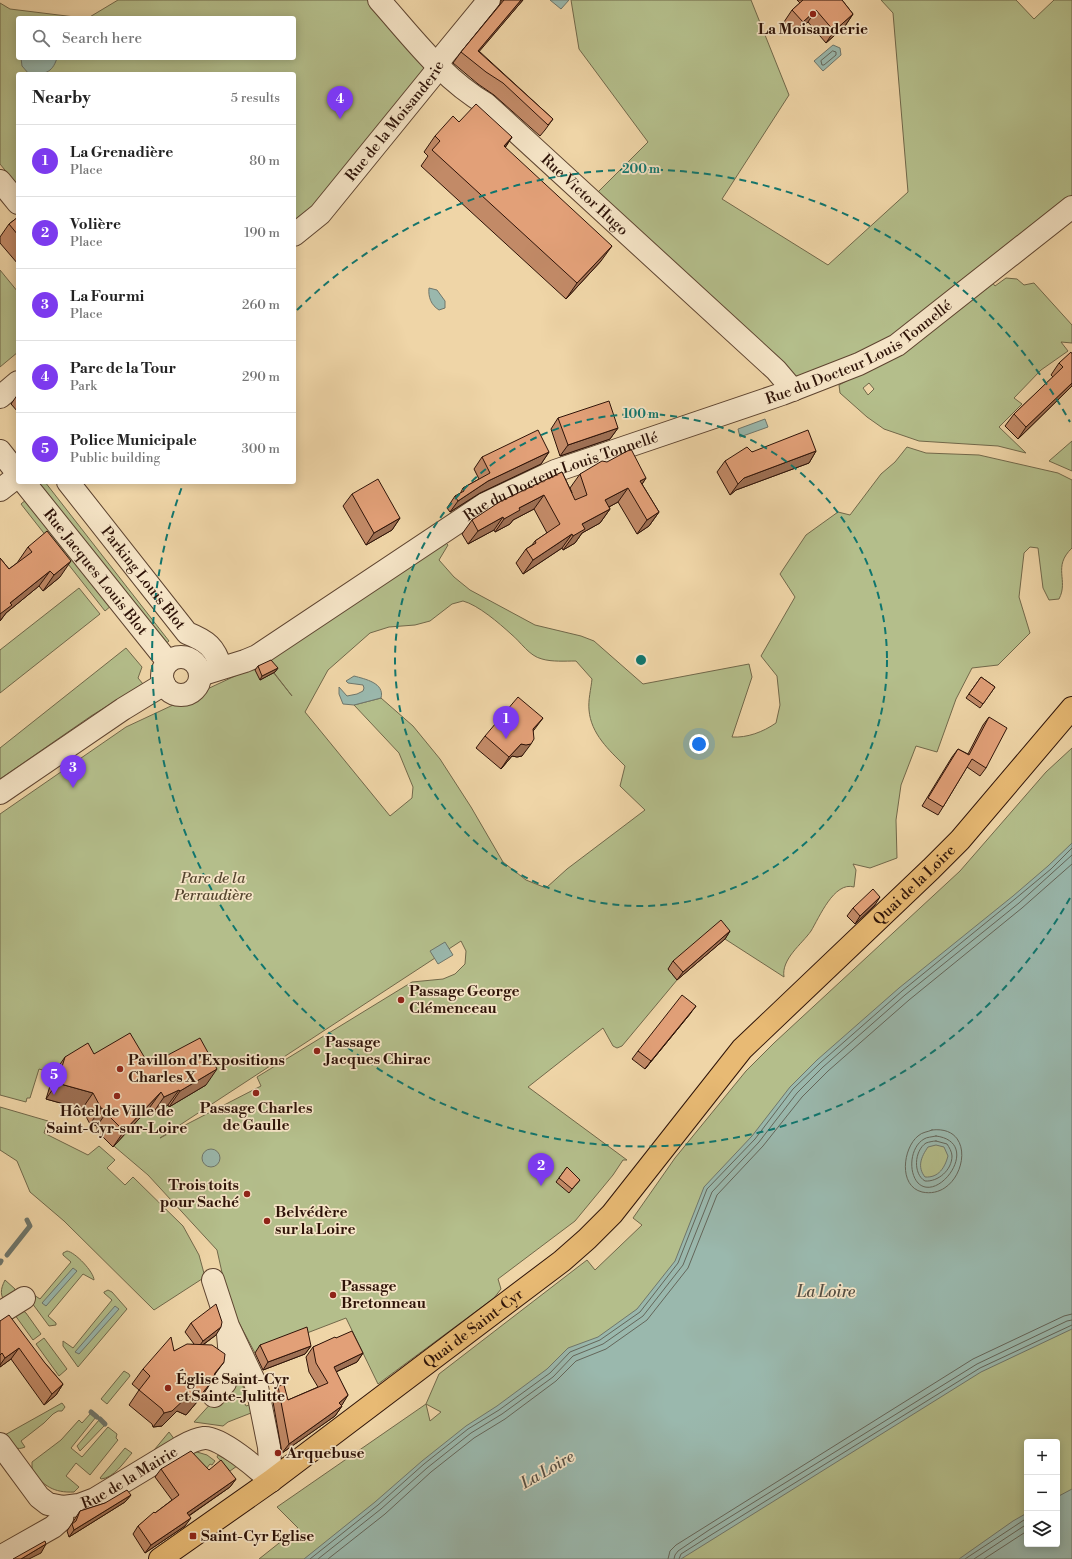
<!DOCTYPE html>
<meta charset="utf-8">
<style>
body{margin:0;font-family:"Libre Bodoni",serif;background:#f2f2f2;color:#222}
.controls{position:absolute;right:12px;bottom:12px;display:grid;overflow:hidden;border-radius:4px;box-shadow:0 2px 10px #0003}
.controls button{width:36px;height:36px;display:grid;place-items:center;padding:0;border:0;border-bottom:1px solid #e0e0e0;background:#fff;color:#222;font:20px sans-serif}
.you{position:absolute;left:699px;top:744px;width:14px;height:14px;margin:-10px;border:3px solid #fff;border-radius:50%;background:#1a73e8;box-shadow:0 0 0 6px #1a73e833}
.badge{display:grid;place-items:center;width:26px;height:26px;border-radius:50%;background:#7c3aed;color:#fff;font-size:13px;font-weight:700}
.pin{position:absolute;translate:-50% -33px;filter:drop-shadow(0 1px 2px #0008)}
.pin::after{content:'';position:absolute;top:21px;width:14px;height:12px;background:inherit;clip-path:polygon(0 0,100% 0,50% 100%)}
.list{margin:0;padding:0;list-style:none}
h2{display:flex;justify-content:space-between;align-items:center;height:52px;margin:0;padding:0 16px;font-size:17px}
h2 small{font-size:13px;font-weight:400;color:#767676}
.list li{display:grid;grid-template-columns:26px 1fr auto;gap:12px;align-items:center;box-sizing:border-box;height:72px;padding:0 16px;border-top:1px solid #e0e0e0}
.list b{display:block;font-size:15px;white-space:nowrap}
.list p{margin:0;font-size:13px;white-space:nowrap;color:#767676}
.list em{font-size:13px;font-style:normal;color:#767676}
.icon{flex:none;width:22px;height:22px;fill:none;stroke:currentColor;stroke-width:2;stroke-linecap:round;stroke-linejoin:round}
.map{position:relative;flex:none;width:1072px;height:1559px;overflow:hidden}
.search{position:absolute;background:#fff;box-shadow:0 2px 10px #0003;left:16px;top:16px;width:280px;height:44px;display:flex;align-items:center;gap:10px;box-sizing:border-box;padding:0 14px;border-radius:4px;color:#767676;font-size:15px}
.panel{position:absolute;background:#fff;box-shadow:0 2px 10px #0003;left:16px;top:72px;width:280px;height:412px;border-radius:4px}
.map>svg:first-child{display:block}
</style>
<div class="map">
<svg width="1072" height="1559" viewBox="0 0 1072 1559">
<rect width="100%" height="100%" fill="#efd5a7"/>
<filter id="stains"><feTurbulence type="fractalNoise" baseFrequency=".005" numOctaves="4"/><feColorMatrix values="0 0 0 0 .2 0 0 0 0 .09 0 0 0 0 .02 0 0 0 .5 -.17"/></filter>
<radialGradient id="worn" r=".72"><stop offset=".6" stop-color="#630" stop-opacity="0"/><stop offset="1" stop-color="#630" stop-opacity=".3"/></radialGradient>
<g fill="#b4be8b" stroke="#71684a" fill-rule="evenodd">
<polygon points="118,0 371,0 429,65 311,211 294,225 294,74 18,74 18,186 0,164 0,3 10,9 83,18 18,18 18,58 294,58 294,18 88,18"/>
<polygon points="571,0 751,0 789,95 722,199 828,265 908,192 893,13 881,0 1016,0 1034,19 1054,0 1072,0 1072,202 894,339 791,379 591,199 648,142 579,49"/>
<polygon points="0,270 18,292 18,352 0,367"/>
<path d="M1006,278L1017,279L1024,285L1034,283L1072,325V343L1061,342L1068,351L1041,370L1014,398L1022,404L999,427L1026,453L998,446L919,441L884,429L867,417L840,393L839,385L902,352L991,281L995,286ZM869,383L874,389L868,395L863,388Z"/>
<polygon points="1072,441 1072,471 1049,461"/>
<path d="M907,447L926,453L979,455L1058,473L1072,480V548C1052,567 1069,580 1059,599L1049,600L1043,588L1038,548L1030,547L1024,553L1019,597L1030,633L998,665L972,668L956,699L937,752L916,746L901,785L896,820L897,858L870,868L853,864L856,870L854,887C834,881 819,918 811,931C802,944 781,959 784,977L725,939L715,928L668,969L677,980L622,1046L617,1048L613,1046L603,1028L528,1087L627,1160H623L613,1175L575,1221L498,1279L501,1289L494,1298L378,1384L346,1318L255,1353L229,1304L217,1250L148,1175L115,1147L56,1074L39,1069L30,1098H27L26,1102L0,1095V814L126,727L265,662L292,696L265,661L446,543L448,545L439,560L454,577L470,590L535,625L581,636L594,641L643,684L749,664L752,677L732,737C747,738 763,732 776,723L780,705L777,676L761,656L795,597L780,574L806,535L838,512L850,515L881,474L895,462ZM463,601C478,605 499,623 511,634C521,642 529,656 542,659C552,662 565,661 576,661L592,679C591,689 588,700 589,710C591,734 609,750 625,766L620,786L645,810L567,869L546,888L526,880L503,862L471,807L440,759L413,726L381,698L354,705L399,753L413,787L412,798L390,816L305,712L328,670L370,633L389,627L415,625L430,621L452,604ZM461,941L466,951L465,964L455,974L443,979L412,982L257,1077L261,1086L160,1138Z"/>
<polygon points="36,482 45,482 169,641 164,645"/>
<polygon points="27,499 112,605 105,611 21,504"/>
<polygon points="79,588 100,614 0,693 0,650"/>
<polygon points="126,648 142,667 138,678 143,684 91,716 0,779 0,748"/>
<path d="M1072,748V1559H259L298,1528L277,1507L426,1404L439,1374L587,1260L595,1270L642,1225L633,1218L675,1158L746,1071L774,1043L960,871L1046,772ZM426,1404L441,1412L430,1421ZM1027,1442H1057V1544H1027Z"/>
<polygon points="0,1107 48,1121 44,1133 88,1155 99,1146 115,1160 107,1168 125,1185 133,1177 183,1226 199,1255 205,1277 154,1310 64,1221 30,1192 17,1161 0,1150"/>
<path d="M67,1251C75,1252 94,1272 94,1280L83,1274L48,1316L56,1323V1325L49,1326L29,1299L31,1293L40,1299L71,1262L63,1255V1253Z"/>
<path d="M5,1280L15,1289V1295L6,1304C0,1295 0,1290 5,1280Z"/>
<polygon points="108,1290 112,1292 127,1309 78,1367 63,1346 63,1341 73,1348 112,1300 104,1293 104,1292"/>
<polygon points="21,1309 26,1313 41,1334 33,1340 12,1311"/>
<polygon points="44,1338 67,1369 59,1376 36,1344"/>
<polygon points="233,1358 247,1372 239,1375 246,1395 243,1400 246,1406 258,1402 251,1413 228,1422 223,1426 194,1422 214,1400"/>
<polygon points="124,1371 129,1374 130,1376 107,1404 101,1399"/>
<path d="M62,1403L65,1407L62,1411H58L53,1414L44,1423L21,1441L25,1447C14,1452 10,1443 3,1436Z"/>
<path d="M91,1413L96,1417L71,1448L82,1457L108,1427L117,1434L116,1438L118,1440L90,1475L76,1463L66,1476L79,1487L74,1492C54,1493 43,1486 32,1470V1462L61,1440L79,1420L82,1423Z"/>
<polygon points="99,1420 105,1425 80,1451 77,1446"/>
<polygon points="169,1432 175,1440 150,1455"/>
<path d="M125,1448L132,1453C124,1462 114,1478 101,1479L100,1478Z"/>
<polygon points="197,1452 207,1455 215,1461 212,1465 210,1464 202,1474 192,1453"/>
<polygon points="218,1455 237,1466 230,1471 217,1457"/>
</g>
<g fill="#9ab8ad" stroke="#6f766b" fill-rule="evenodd">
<polygon points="550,0 569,0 561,9"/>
<polygon points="833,45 840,48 841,55 823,71 814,61"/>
<path d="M21,58H57C52,74 44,74 29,74L22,66Z"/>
<path d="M429,288L437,290L445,301V308L439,310C431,305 428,297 429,288Z"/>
<polygon points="765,419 768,427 740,437 738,429"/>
<path d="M354,676C365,679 385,683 381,698L354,705L343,704L339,694V687L347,696L357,694L363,691L364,688L363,685L348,683L346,681Z"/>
<path d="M1072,843V1329L981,1372L681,1559H304L375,1502L422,1461L466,1426L497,1406L547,1369L568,1348L598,1337L637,1309L675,1261L704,1187L752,1136L790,1087L817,1060L899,988L1013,896L1048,866ZM936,1145L944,1147L948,1156C945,1167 939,1178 925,1177C917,1167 921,1157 928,1147Z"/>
<polygon points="445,942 453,955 438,964 430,951"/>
<circle cx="211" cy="1158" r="9"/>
<polygon points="73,1268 77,1271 46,1306 42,1303"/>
<polygon points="115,1306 119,1309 79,1354 75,1352"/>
<polygon points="1072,1489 1072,1559 959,1559 1013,1521 1027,1513 1027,1544 1057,1544 1057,1497"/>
</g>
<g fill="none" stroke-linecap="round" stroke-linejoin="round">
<g stroke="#64665a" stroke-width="1">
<polygon points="833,51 836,52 836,55 824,65 822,65 821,61"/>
<path d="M932,1130C981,1124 964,1201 922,1192C898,1186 903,1148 918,1136C922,1132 928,1132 932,1130Z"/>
<path d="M936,1136C983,1142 939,1204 918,1183C908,1172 910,1147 924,1139C927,1137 932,1137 936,1136Z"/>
<path d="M936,1141L947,1144C949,1147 952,1152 952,1156C952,1170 938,1182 925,1181C913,1174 914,1151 926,1143C929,1142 933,1141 936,1141Z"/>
<polyline points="310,1559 378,1505 424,1464 468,1429 499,1410 550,1373 570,1352 600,1340 640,1312 678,1263 707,1189 755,1139 793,1089 820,1063 902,991 1015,899 1051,869 1072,848"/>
<polyline points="318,1559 381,1509 427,1468 471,1433 502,1414 553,1377 573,1356 603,1344 643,1316 683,1265 712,1192 759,1142 797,1093 823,1067 905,995 1019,903 1072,855"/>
<polyline points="328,1559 385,1514 431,1472 474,1438 505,1419 556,1381 576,1361 606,1349 647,1320 688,1268 717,1195 763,1146 802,1097 828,1071 909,1000 1022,908 1072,864"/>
<polyline points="668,1559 670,1551 676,1545 973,1359 1064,1316 1072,1314"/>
<polyline points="674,1559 675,1555 678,1551 709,1530 977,1364 1067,1321 1072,1320"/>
<polyline points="679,1559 681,1554 711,1535 980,1368 1072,1325"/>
<polyline points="965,1559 1027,1518"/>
<polyline points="974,1559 1027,1524"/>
<polyline points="984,1559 1027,1531"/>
</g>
<g stroke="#6f766b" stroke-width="5">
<polyline points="7,1255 30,1226 27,1220"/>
<polyline points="0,1263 1,1261"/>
<polyline points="91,1412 97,1417"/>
<polyline points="100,1419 105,1424"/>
</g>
<g stroke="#5e4430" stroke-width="24">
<g id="minor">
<path id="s1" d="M379,0C412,37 443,79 486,104L776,370L793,390"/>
<polyline points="0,181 18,203"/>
<path id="s2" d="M294,235L320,214L433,75L443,56L489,0"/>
<polyline points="0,397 18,382"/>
<polyline points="0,451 18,474"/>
<path id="s3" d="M24,482L168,662"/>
<path id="s4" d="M68,482L187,633C207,641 215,647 221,668"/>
<polyline points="0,490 18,476"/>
<circle cx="181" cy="676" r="19"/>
<path id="s5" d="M200,675L245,661L257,656L485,504L555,471L782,394L859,364L897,345L1072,207"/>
<polyline points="0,793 123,709 164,684"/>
<polyline points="213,1280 228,1326 257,1387 269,1447 271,1481"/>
<polyline points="0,1313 24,1298"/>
<polyline points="214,1396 225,1383 230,1357 228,1334"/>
<path id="s6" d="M0,1444L39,1497L48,1504L63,1507L79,1505L95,1499L181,1447C188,1443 196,1439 204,1438C220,1436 259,1470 271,1481"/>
<polyline points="0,1557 53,1527 62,1519 63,1507"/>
</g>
</g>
<g stroke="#2e1308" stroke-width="24">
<g id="major">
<path id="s7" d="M160,1559L271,1481L562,1261L587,1239L612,1214L742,1049L931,869L960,840L1072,708"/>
</g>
</g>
<use href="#minor" stroke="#f5e4c6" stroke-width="22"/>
<use href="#major" stroke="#e8ba74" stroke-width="22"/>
</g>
<g fill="#c28a67" stroke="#2e1308">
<polygon points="501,0 523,0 479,51 553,119 545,130 540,136 494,95 478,84 453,63 461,52 500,4 501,2"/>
<polygon points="797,0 842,0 853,14 845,26 826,43 808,22 795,34 784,22 792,10 800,3"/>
<polygon points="459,122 512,137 505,148 601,261 566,299 421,166 428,156 424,152 435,136"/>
<polygon points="18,217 18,264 0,243 0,237 9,224"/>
<polygon points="1072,354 1072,386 1018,439 1005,426 1014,414 1053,377 1051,375 1059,363"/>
<polygon points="18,394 18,412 11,404"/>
<polygon points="558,418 618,428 610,439 560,456 551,429"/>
<polygon points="816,451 809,463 736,490 730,495 717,472 725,461 752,452"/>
<polygon points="549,452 541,464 480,493 450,512 447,508 455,496 460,494 463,488 479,479 474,469 482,457"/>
<polygon points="562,472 572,493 570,488 580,474 646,478 642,484 659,512 649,526 637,534 618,502 609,507 610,509 600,523 582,533 575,543 563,550 562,548 523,574 516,563 526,549 532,545 535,541 547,533 534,509 513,520 510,524 495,532 494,530 468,544 462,534 472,520"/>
<polygon points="352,494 400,518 392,530 366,545 343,506"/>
<polygon points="28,547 60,577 43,591 39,586 6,613 0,621 0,558 9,569 17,563"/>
<polygon points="258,666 278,668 275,672 260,680 255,670"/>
<polygon points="981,677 995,687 980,708 966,698"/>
<polygon points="989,717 986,768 980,776 967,767 943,807 938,815 922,806 952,757 958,749 968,754 983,725"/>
<polygon points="533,731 522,756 517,757 512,756 501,769 476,748 485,736"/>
<polygon points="875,905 855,924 847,916 853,908"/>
<polygon points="730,931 725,939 677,980 668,969 673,961"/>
<polygon points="690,1014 645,1069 632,1059 638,1051"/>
<polygon points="94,1054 149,1065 206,1085 169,1107 168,1105 153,1113 150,1107 113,1147 97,1131 97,1126 90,1124 82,1109 46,1099 54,1073 65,1057"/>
<polygon points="567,1167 580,1180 569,1193 556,1182"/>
<polygon points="0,1321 45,1363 63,1384 56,1395 44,1405 11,1359 0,1367"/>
<polygon points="191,1323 216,1335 203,1345 214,1377 212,1381 202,1396 186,1415 177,1411 162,1426 153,1427 152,1424 129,1405 139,1390 132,1384 143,1369 174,1351 194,1344 185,1332"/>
<polygon points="336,1338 363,1353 357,1362 336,1372 348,1395 341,1405 342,1406 335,1416 282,1453 272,1396 278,1386 288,1400 318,1387 309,1372 306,1357 313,1347"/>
<polygon points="260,1345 311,1346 305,1354 263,1370 255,1353"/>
<polygon points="161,1469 209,1470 236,1479 230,1487 189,1516 185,1526 145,1553 133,1534 138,1526 172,1500 155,1477"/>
<polygon points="131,1495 125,1502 69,1537 67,1531 80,1511"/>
</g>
<g fill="#9e7054" stroke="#2e1308">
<polygon points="521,0 523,0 472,60 478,51"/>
<polygon points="816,10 808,22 795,34 803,22"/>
<polygon points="853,14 845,26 826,43 834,31"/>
<polygon points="512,137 501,153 504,146"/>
<polygon points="612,246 601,261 566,299 577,283"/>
<polygon points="1072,383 1072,386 1018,439 1026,427"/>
<polygon points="618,428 610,439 560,456 568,445"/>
<polygon points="816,451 809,463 736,490 730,495 738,484 744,478"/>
<polygon points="549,452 541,464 480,493 450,512 458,501 488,481"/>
<polygon points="646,478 637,492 640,481"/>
<polygon points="628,488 618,502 596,514 605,500"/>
<polygon points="544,495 534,509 513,520 510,524 495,532 504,519 519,508"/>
<polygon points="610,509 600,523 582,533 575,543 563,550 582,524"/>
<polygon points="659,512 649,526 637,534 647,520"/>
<polygon points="503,517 494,530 468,544 478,531"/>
<polygon points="400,518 392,530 366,545 374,533"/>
<polygon points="572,534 562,548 523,574 533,560"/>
<polygon points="71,561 60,577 43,591 54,575"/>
<polygon points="50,571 39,586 6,613 0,621 0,614 10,603"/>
<polygon points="278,668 275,672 260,680 262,676"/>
<polygon points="543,718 534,730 524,741 533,729"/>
<polygon points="521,744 531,744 522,756 517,757 512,756 501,769 509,757"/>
<polygon points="880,897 875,905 855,924 860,916"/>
<polygon points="730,931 725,939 677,980 683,972"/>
<polygon points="696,1006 690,1014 645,1069 651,1061"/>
<polygon points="217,1069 206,1085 169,1107 180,1091"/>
<polygon points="57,1083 93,1093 82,1109 46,1099"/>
<polygon points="179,1090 168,1105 153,1113 164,1097"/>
<polygon points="161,1092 150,1107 113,1147 124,1131"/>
<polygon points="101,1108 108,1110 97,1126 90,1124"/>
<polygon points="221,1327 216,1335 197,1349 203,1341"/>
<polygon points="311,1346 305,1354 263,1370 268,1362"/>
<polygon points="19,1348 11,1359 0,1367 0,1365 5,1358"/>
<polygon points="363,1353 357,1362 327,1376 334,1367"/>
<polygon points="224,1362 213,1377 215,1373"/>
<polygon points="212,1381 202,1396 186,1415 177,1411 162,1426 153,1427 164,1413 188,1396"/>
<polygon points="63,1384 56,1395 44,1405 52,1394"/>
<polygon points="348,1395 342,1405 332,1413 339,1403"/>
<polygon points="342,1406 335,1416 282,1453 289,1444"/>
<polygon points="236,1479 230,1487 181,1521 187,1513"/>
<polygon points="131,1495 125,1502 69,1537 74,1530"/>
<polygon points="191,1518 185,1526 145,1553 151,1545"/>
<polygon points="46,1544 41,1553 29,1559 21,1559"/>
</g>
<g fill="#e2a078" stroke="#2e1308">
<polygon points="504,0 521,0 478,51 553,119 548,125 503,83 486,72 461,52"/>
<polygon points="803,0 842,0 853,14 834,31 816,10 803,22 792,10"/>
<polygon points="476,104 512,137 504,146 612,246 577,283 432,150 440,141 435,136 453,116 459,122"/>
<polygon points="18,217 18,235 9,224"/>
<polygon points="1071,352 1072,354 1072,383 1026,427 1014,414 1063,367 1059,363"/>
<polygon points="609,401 618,428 568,445 558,418"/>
<polygon points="538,430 549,452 488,481 458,501 455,496 464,491 463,488 490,473 482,457"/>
<polygon points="808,430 816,451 744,478 738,484 725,461 747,447 752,452"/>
<polygon points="631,449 646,478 640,481 659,512 647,520 628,488 605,500 610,509 582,524 585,529 573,536 572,534 533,560 526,549 536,543 535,541 560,524 544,495 519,508 520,510 504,519 503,517 478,531 472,520 501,501 562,472 575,500 587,495 580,474 602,461 607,462"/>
<polygon points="378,479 400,518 374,533 352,494"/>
<polygon points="47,531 71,561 54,575 50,571 10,603 12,605 0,614 0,558 9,569 32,552 28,547"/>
<polygon points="271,660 278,668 262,676 258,666"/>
<polygon points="981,677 995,687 983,704 969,694"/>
<polygon points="518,697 543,718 533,729 534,739 531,744 526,745 521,744 509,757 485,736"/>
<polygon points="989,717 1007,728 986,768 972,759 943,807 928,798 958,749 969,755"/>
<polygon points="873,889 880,897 860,916 853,908"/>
<polygon points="721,920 730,931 683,972 673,961"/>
<polygon points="682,995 696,1006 651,1061 638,1051"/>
<polygon points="130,1033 149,1065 200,1038 217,1069 180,1091 179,1090 164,1097 161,1092 124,1131 108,1115 108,1110 101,1108 93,1093 57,1083 65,1057 88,1043 94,1054"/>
<polygon points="567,1167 580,1180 572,1189 559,1178"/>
<polygon points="216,1304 222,1322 221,1327 203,1341 191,1323"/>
<polygon points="9,1315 45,1363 63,1384 52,1394 19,1348 5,1358 2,1353 0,1355 0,1321"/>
<polygon points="307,1327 311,1346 268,1362 260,1345"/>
<polygon points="352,1331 363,1353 334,1367 348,1395 339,1403 342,1406 289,1444 278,1386 284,1385 288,1400 328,1383 316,1363 313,1347 335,1337 336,1338"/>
<polygon points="171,1337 174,1351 187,1344 212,1345 225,1354 224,1362 215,1373 212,1381 197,1400 188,1396 172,1411 164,1413 162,1409 139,1390 150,1376 143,1369"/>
<polygon points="191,1451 209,1470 221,1460 236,1479 187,1513 191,1518 151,1545 138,1526 154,1512 155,1513 179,1495 161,1469"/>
<polygon points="127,1490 131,1495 74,1530 72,1524 76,1521 80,1511 105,1503"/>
<polygon points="45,1541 46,1544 21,1559 13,1559"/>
</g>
<g fill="none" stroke="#0f766e" stroke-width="2" stroke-dasharray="7 5">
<circle cx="641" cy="660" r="246"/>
<path d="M1070 898A491 491 0 0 1 183 484M297 310A491 491 0 0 1 1070 422"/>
</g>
<g fill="#8f2418" stroke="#f5e4c6" stroke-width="1.5">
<circle cx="813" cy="14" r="4"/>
<circle cx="401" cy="1000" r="4"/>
<circle cx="317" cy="1051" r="4"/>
<circle cx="120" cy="1069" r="4"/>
<circle cx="256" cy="1093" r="4"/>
<circle cx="117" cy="1096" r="4"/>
<circle cx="247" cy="1194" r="4"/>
<circle cx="267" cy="1221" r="4"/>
<circle cx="333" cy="1295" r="4"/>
<circle cx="168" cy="1388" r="4"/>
<circle cx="278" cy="1453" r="4"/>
<rect x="189" y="1532" width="8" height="8" rx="2"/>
</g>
<g text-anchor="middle" stroke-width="3.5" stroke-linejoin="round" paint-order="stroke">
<g font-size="15" font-weight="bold" fill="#2e1308" stroke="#f5e4c6" text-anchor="start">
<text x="813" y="34" text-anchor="middle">La Moisanderie</text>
<text x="409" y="996">Passage George<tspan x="409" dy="17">Clémenceau</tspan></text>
<text x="325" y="1047">Passage<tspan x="325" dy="17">Jacques Chirac</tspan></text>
<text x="128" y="1065">Pavillon d'Expositions<tspan x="128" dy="17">Charles X</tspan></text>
<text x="256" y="1113" text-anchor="middle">Passage Charles<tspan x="256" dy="17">de Gaulle</tspan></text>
<text x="117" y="1116" text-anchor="middle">Hôtel de Ville de<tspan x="117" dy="17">Saint-Cyr-sur-Loire</tspan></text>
<text x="239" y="1190" text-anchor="end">Trois toits<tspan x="239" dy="17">pour Saché</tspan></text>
<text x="275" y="1217">Belvédère<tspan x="275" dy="17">sur la Loire</tspan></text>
<text x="341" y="1291">Passage<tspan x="341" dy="17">Bretonneau</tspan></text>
<text x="176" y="1384">Église Saint-Cyr<tspan x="176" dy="17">et Sainte-Julitte</tspan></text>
<text x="286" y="1458">Arquebuse</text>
<text x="201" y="1541">Saint-Cyr Eglise</text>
</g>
<g font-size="15" fill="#2e1308" stroke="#f5e4c6">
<text dy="5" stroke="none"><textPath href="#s2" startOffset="153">Rue de la Moisanderie</textPath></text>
<text dy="5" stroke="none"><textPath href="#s1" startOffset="284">Rue Victor Hugo</textPath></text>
<text dy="5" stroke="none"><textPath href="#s5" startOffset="739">Rue du Docteur Louis Tonnellé</textPath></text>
<text dy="5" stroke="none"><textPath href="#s5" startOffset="415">Rue du Docteur Louis Tonnellé</textPath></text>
<text dy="5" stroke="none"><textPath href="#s3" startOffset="115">Rue Jacques Louis Blot</textPath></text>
<text dy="5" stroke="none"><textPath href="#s4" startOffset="122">Parking Louis Blot</textPath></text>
<text dy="5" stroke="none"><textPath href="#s7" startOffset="1017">Quai de la Loire</textPath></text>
<text dy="5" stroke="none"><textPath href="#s7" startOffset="389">Quai de Saint-Cyr</textPath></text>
<text dy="5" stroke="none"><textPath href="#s6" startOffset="166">Rue de la Mairie</textPath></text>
</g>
<g font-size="15" font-style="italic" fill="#56462f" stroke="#f5e4c6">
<text x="213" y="883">Parc de la<tspan x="213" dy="17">Perraudière</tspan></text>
</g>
<g font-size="16" font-style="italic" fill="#544d42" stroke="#f5e4c6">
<text x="826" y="1297">La Loire</text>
<text transform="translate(547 1469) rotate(-30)" y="6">La Loire</text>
</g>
</g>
<circle cx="641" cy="660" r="6" fill="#0f766e" stroke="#f5e4c6" stroke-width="2"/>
<g font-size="12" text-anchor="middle" font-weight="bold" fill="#0f766e" stroke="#f5e4c6" stroke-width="3.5" stroke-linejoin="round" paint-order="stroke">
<text x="641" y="173">200 m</text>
<text x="641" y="418">100 m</text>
</g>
<rect width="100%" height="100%" filter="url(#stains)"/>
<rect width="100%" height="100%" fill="url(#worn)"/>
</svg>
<div class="controls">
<button>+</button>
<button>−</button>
<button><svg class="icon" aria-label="layers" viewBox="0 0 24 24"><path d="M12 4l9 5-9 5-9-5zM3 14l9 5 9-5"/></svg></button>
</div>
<div class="you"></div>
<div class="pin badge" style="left:506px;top:739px">1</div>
<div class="pin badge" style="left:541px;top:1186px">2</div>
<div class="pin badge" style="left:73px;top:788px">3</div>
<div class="pin badge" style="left:340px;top:119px">4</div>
<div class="pin badge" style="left:54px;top:1095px">5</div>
<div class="search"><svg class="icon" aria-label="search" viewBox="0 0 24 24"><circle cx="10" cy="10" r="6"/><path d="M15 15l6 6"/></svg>Search here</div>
<section class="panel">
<h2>Nearby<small>5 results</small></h2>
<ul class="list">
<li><span class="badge">1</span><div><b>La Grenadière</b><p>Place</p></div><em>80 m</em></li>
<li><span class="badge">2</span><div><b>Volière</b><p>Place</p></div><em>190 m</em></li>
<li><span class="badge">3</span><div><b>La Fourmi</b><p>Place</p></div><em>260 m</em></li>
<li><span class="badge">4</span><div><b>Parc de la Tour</b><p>Park</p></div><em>290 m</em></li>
<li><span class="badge">5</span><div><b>Police Municipale</b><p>Public building</p></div><em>300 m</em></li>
</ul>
</section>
</div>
